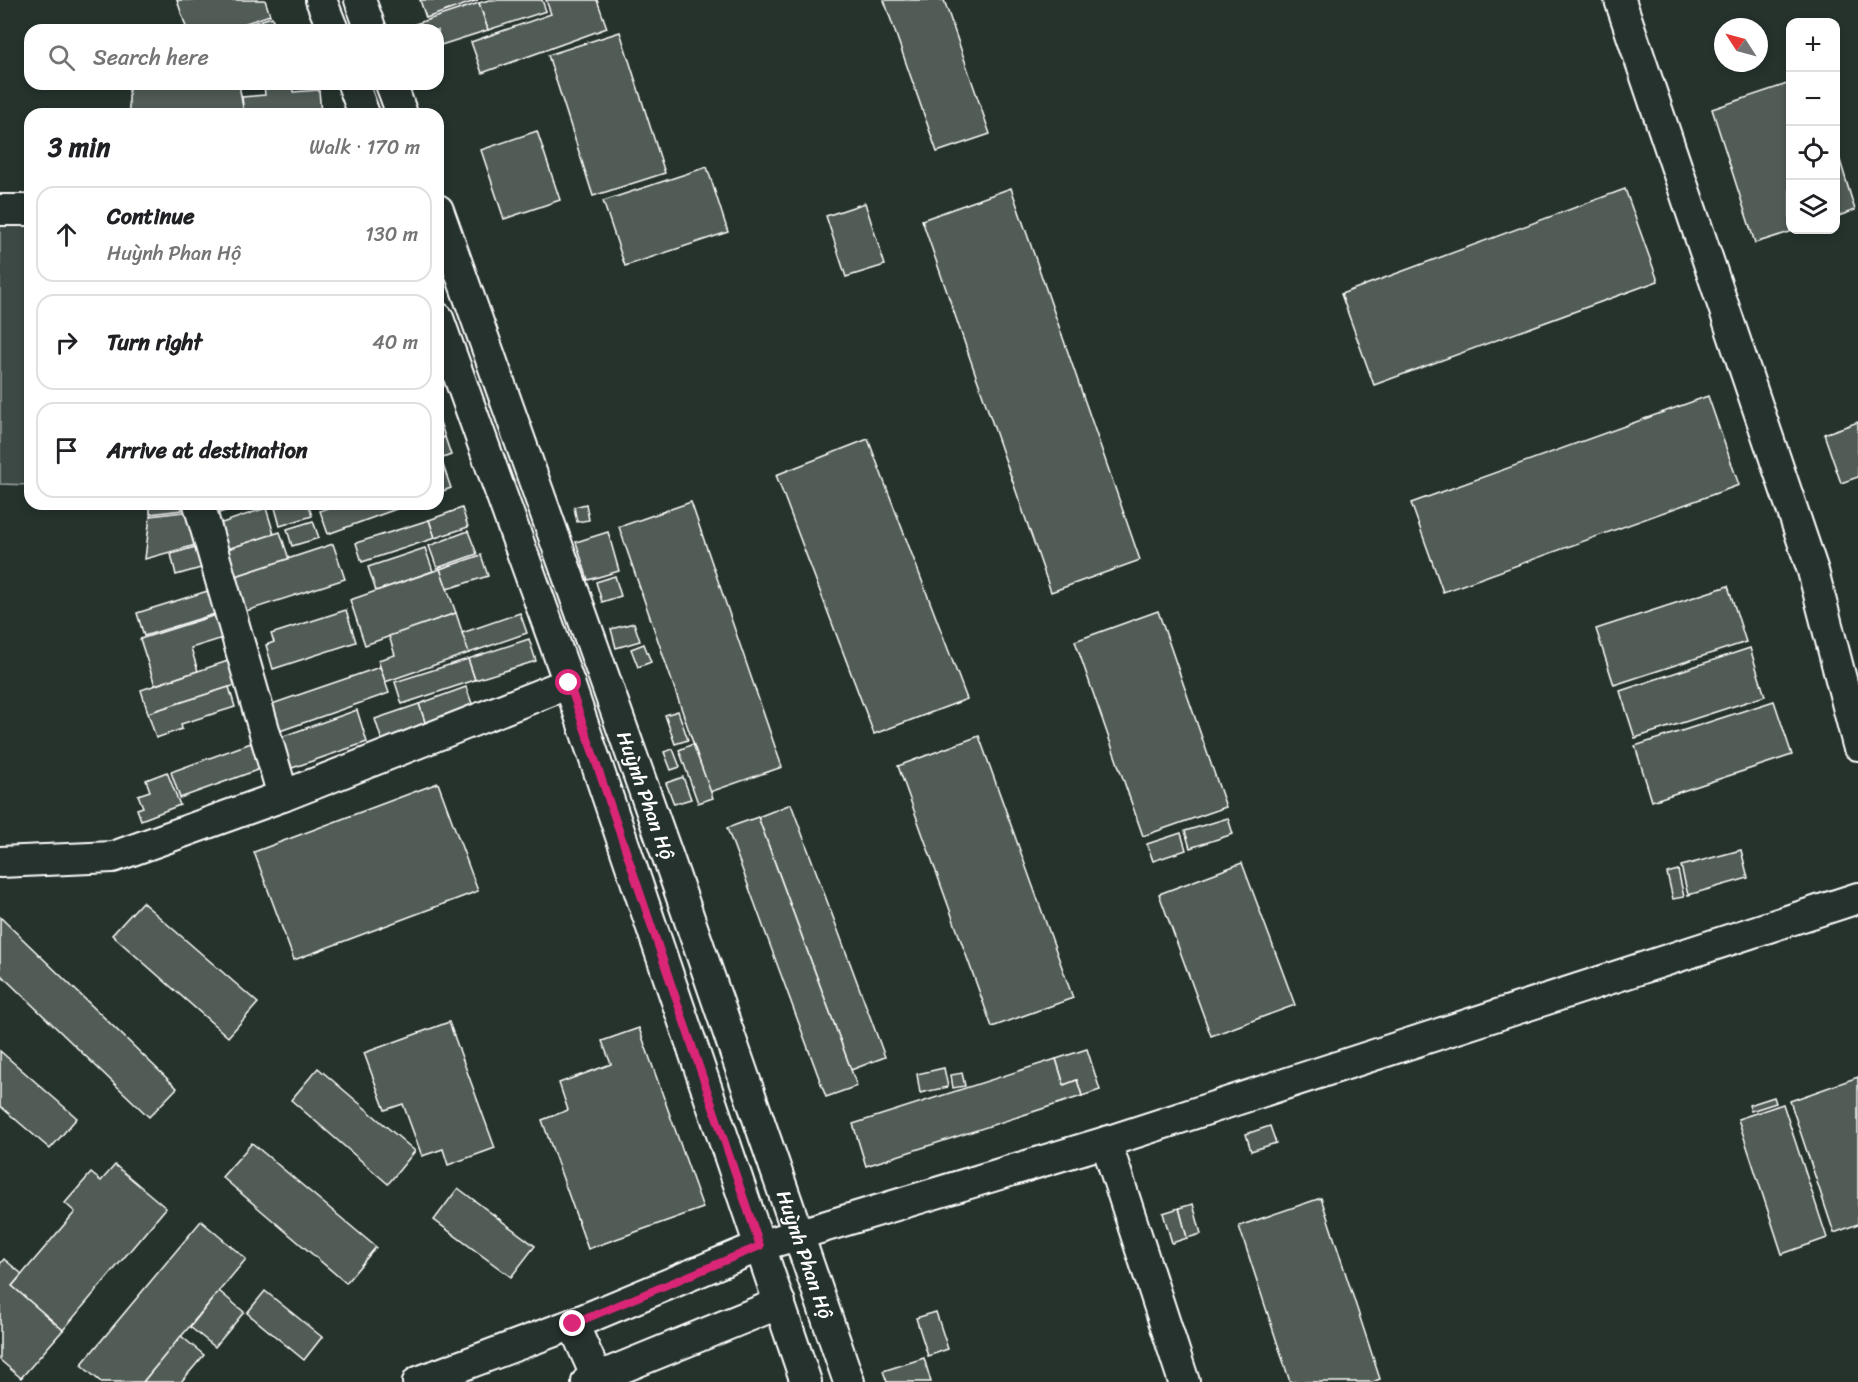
<!DOCTYPE html>
<meta charset="utf-8">
<style>
body{margin:0;font-family:Sriracha,sans-serif;background:#f2f2f2;color:#202124}
.controls{position:absolute;right:18px;top:18px;display:grid;overflow:hidden;border-radius:12px;box-shadow:0 3px 9px #0003}
.controls button{width:54px;height:54px;display:grid;place-items:center;padding:0;border:0;border-bottom:2px solid #e0e0e0;background:#fff;color:#202124;font:30px sans-serif}
.compass{position:absolute;left:1714px;top:18px;width:54px;height:54px;border-radius:50%;background:#fff;box-shadow:0 3px 9px #0003;rotate:306deg}
.stop{position:absolute;width:18px;height:18px;margin:-14px;border:4px solid #db2777;border-radius:50%;background:#fff}
.stop.end{background:#db2777;border-color:#fff;box-shadow:0 2px 6px #0008}
.list{margin:0;padding:0;list-style:none}
h2{display:flex;justify-content:space-between;align-items:center;height:78px;margin:0;padding:0 24px;font-size:26px}
h2 small{font-size:20px;font-weight:400;color:#757577}
.list li{display:grid;grid-template-columns:39px 1fr auto;gap:18px;align-items:center;box-sizing:border-box;height:96px;margin:0 12px 12px;padding:0 12px;border:2px solid #e0e0e0;border-radius:18px}
.list b{display:block;font-size:22px;white-space:nowrap}
.list p{margin:0;font-size:20px;white-space:nowrap;color:#757577}
.list em{font-size:20px;font-style:normal;color:#757577}
.icon{flex:none;width:33px;height:33px;fill:none;stroke:currentColor;stroke-width:2;stroke-linecap:round;stroke-linejoin:round}
.map{position:relative;flex:none;width:1858px;height:1382px;overflow:hidden}
.search{position:absolute;background:#fff;box-shadow:0 3px 9px #0003;left:24px;top:24px;width:420px;height:66px;display:flex;align-items:center;gap:15px;box-sizing:border-box;padding:0 21px;border-radius:18px;color:#757577;font-size:22px}
.panel{position:absolute;background:#fff;box-shadow:0 3px 9px #0003;left:24px;top:108px;width:420px;height:402px;border-radius:18px}
.map>svg:first-child{display:block}
</style>
<div class="map">
<svg width="1858" height="1382" viewBox="0 0 1858 1382">
<rect width="100%" height="100%" fill="#26332d"/>
<filter id="ink" filterUnits="userSpaceOnUse"><feTurbulence type="fractalNoise" baseFrequency=".0167" numOctaves="2"/><feDisplacementMap in="SourceGraphic" scale="12" xChannelSelector="R" yChannelSelector="G"/><feConvolveMatrix kernelMatrix="1 2 1 2 8 2 1 2 1" color-interpolation-filters="sRGB"/></filter>
<g filter="url(#ink)">
<polygon fill="#3e4944" stroke="#9ea4a2" stroke-width="1.5" points="30,216 30,485 0,484 0,217"/>
<g fill="#515c57" stroke="#fff" stroke-width="1.5">
<polygon points="177,0 265,0 270,15 225,30 187,30"/>
<polygon points="420,0 478,0 426,18"/>
<polygon points="489,0 542,0 546,11 488,30 479,3"/>
<polygon points="546,0 597,0 607,28 482,73 471,42 551,14"/>
<polygon points="884,0 944,0 990,134 937,152"/>
<polygon points="479,3 488,30 438,46 438,30 410,30 409,26"/>
<polygon points="272,17 276,30 230,30"/>
<polygon points="620,32 665,173 593,196 548,55"/>
<polygon points="1790,83 1790,230 1796,230 1755,243 1712,109"/>
<polygon points="129,84 239,84 244,114 129,114"/>
<polygon points="264,84 292,84 293,92 319,90 321,114 244,114 242,97 265,95"/>
<polygon points="537,131 560,200 504,219 481,150"/>
<polygon points="1836,147 1855,210 1836,217"/>
<polygon points="707,167 728,232 625,266 603,201"/>
<polygon points="1011,188 1140,560 1051,592 922,220"/>
<polygon points="1625,189 1658,281 1374,385 1341,294"/>
<polygon points="865,203 885,265 846,277 826,216"/>
<polygon points="1708,396 1739,485 1443,592 1411,503"/>
<polygon points="439,419 445,437 438,440 438,419"/>
<polygon points="1858,422 1858,477 1841,483 1824,434"/>
<polygon points="445,437 451,455 438,460 438,440"/>
<polygon points="868,439 967,699 874,734 776,475"/>
<polygon points="443,465 451,488 438,493 438,467"/>
<polygon points="691,502 782,767 710,792 619,527"/>
<polygon points="150,504 182,504 182,510 150,514"/>
<polygon points="213,504 246,504 216,514"/>
<polygon points="274,504 308,504 312,516 280,526"/>
<polygon points="339,504 410,504 328,534 320,511"/>
<polygon points="586,504 589,520 577,522 574,507"/>
<polygon points="266,508 274,534 222,551 213,526"/>
<polygon points="462,508 468,527 435,538 429,520"/>
<polygon points="191,511 199,544 145,559 150,516"/>
<polygon points="429,520 435,538 362,562 356,543"/>
<polygon points="313,521 319,538 292,546 287,529"/>
<polygon points="468,531 477,554 437,568 429,546"/>
<polygon points="280,532 289,559 230,578 222,551"/>
<polygon points="608,532 619,571 588,580 576,542"/>
<polygon points="333,544 345,579 237,614 227,579"/>
<polygon points="202,545 208,566 176,575 171,554"/>
<polygon points="425,548 433,571 376,591 368,567"/>
<polygon points="481,555 488,576 447,589 440,569"/>
<polygon points="440,569 456,613 365,645 350,600"/>
<polygon points="615,576 621,596 602,602 596,582"/>
<polygon points="1728,586 1746,642 1614,685 1596,629"/>
<polygon points="211,590 218,613 144,636 137,613"/>
<polygon points="346,610 356,642 273,669 266,645 274,642 271,634"/>
<polygon points="1158,611 1226,807 1143,836 1075,641"/>
<polygon points="456,613 469,653 385,682 378,660 395,655 389,636"/>
<polygon points="520,613 527,633 469,653 462,633"/>
<polygon points="216,615 223,638 191,648 198,671 155,685 140,639"/>
<polygon points="634,623 640,641 616,648 611,629"/>
<polygon points="529,639 536,661 475,680 468,659"/>
<polygon points="644,644 651,662 638,667 631,649"/>
<polygon points="1750,648 1765,696 1635,738 1620,691"/>
<polygon points="468,659 475,680 402,704 395,682"/>
<polygon points="231,660 239,684 148,713 141,690"/>
<polygon points="380,667 389,693 277,732 269,705"/>
<polygon points="229,687 235,707 181,724 182,729 156,738 148,713"/>
<polygon points="466,687 475,712 427,728 419,704"/>
<polygon points="1774,701 1792,755 1652,801 1635,746"/>
<polygon points="419,704 427,728 383,744 375,719"/>
<polygon points="357,710 367,742 292,768 281,737"/>
<polygon points="678,711 688,740 675,744 665,715"/>
<polygon points="979,736 1073,998 992,1027 898,766"/>
<polygon points="251,743 260,769 180,798 171,772"/>
<polygon points="693,744 713,798 698,803 679,750"/>
<polygon points="673,749 680,767 671,770 664,752"/>
<polygon points="167,772 180,805 141,820 137,809 143,807 138,795 150,791 146,780"/>
<polygon points="683,777 691,799 674,804 666,783"/>
<polygon points="438,783 478,891 294,960 254,852"/>
<polygon points="791,804 885,1057 851,1070 758,817"/>
<polygon points="758,817 857,1086 826,1097 727,828"/>
<polygon points="1228,818 1233,834 1190,848 1185,831"/>
<polygon points="1181,833 1186,850 1153,861 1147,844"/>
<polygon points="1741,850 1748,878 1688,895 1681,866"/>
<polygon points="1242,863 1295,1005 1211,1036 1159,894"/>
<polygon points="1678,870 1684,897 1673,899 1667,873"/>
<polygon points="142,902 258,1003 228,1037 112,935"/>
<polygon points="0,917 177,1088 149,1117 0,974"/>
<polygon points="449,1022 495,1148 448,1165 443,1149 422,1156 403,1104 385,1110 364,1053"/>
<polygon points="639,1028 703,1208 588,1249 542,1120 568,1110 559,1083 611,1064 602,1041"/>
<polygon points="1087,1049 1100,1090 1082,1096 1077,1080 1064,1085 1056,1059"/>
<polygon points="0,1051 77,1118 50,1149 0,1106"/>
<polygon points="1056,1059 1064,1085 1077,1080 1082,1096 866,1166 853,1124"/>
<polygon points="318,1068 415,1151 388,1184 291,1100"/>
<polygon points="944,1068 948,1087 920,1093 917,1074"/>
<polygon points="962,1073 965,1086 953,1088 951,1075"/>
<polygon points="1858,1077 1858,1224 1834,1233 1790,1101"/>
<polygon points="1774,1097 1776,1103 1751,1111 1749,1105"/>
<polygon points="1783,1104 1827,1238 1782,1254 1738,1119"/>
<polygon points="1270,1126 1276,1143 1251,1151 1246,1134"/>
<polygon points="252,1143 376,1247 346,1283 222,1177"/>
<polygon points="115,1165 166,1208 63,1330 12,1286 75,1212 65,1203 91,1173 101,1181"/>
<polygon points="458,1188 535,1246 511,1277 434,1220"/>
<polygon points="1321,1198 1380,1379 1372,1382 1290,1382 1239,1226"/>
<polygon points="1193,1204 1201,1234 1187,1238 1179,1208"/>
<polygon points="1179,1208 1187,1238 1172,1243 1163,1213"/>
<polygon points="201,1221 246,1259 143,1382 101,1382 81,1365"/>
<polygon points="4,1259 22,1274 12,1286 63,1330 21,1378 0,1360 0,1264"/>
<polygon points="219,1291 244,1312 215,1347 190,1327"/>
<polygon points="265,1291 322,1337 304,1360 247,1313"/>
<polygon points="936,1312 948,1349 928,1356 916,1318"/>
<polygon points="181,1336 204,1355 181,1382 143,1382"/>
<polygon points="924,1358 931,1382 887,1382 883,1371"/>
</g>
<g fill="none" stroke-linecap="round" stroke-linejoin="round">
<g stroke="#fff" stroke-width="34">
<g id="minor">
<polyline points="321,0 333,30"/>
<polyline points="360,0 371,30"/>
<polyline points="1620,0 1813,571 1858,745"/>
<polyline points="353,84 364,114"/>
<polyline points="391,84 402,114"/>
<polyline points="0,210 30,210"/>
<path id="s1" d="M438,210L670,863L849,1382"/>
<polyline points="438,318 569,683 806,1382"/>
<polyline points="199,504 283,796"/>
<polyline points="0,862 113,857 283,796 569,683"/>
<polyline points="1106,1142 1184,1382"/>
<polyline points="573,1324 599,1382"/>
<polyline points="418,1382 573,1324 760,1246 1106,1142 1858,898"/>
<polyline points="587,1382 780,1303"/>
</g>
</g>
<use href="#minor" stroke="#26332d" stroke-width="30"/>
</g>
</g>
<g fill="none" stroke-linecap="round" stroke-linejoin="round" filter="url(#ink)">
<polyline stroke="#db2777" stroke-width="8" points="569,683 760,1246 573,1324"/>
</g>
<g text-anchor="middle" stroke-width="4.5" stroke-linejoin="round" paint-order="stroke">
<g font-size="20" fill="#fff" stroke="#26332d">
<text dy="7" stroke="none"><textPath href="#s1" startOffset="621">Huỳnh Phan Hộ</textPath></text>
<text dy="7" stroke="none"><textPath href="#s1" startOffset="1107">Huỳnh Phan Hộ</textPath></text>
</g>
</g>
</svg>
<div class="controls">
<button>+</button>
<button>−</button>
<button><svg class="icon" aria-label="locate" viewBox="0 0 24 24"><circle cx="12" cy="12" r="6"/><path d="M12 2v4M12 18v4M2 12h4M18 12h4"/></svg></button>
<button><svg class="icon" aria-label="layers" viewBox="0 0 24 24"><path d="M12 4l9 5-9 5-9-5zM3 14l9 5 9-5"/></svg></button>
</div>
<svg class="compass" viewBox="-18 -18 36 36"><path d="M0-13l5 13h-10z" fill="#e53935"/><path d="M0 13l5-13h-10z" fill="#757577"/></svg>
<div class="stop" style="left:569px;top:683px"></div>
<div class="stop end" style="left:573px;top:1324px"></div>
<div class="search"><svg class="icon" aria-label="search" viewBox="0 0 24 24"><circle cx="10" cy="10" r="6"/><path d="M15 15l6 6"/></svg>Search here</div>
<section class="panel">
<h2>3 min<small>Walk · 170 m</small></h2>
<ul class="list">
<li><svg class="icon" aria-label="ahead" viewBox="0 0 24 24"><path d="M12 20V5M6 11l6-6 6 6"/></svg><div><b>Continue</b><p>Huỳnh Phan Hộ</p></div><em>130 m</em></li>
<li><svg class="icon" aria-label="right" viewBox="0 0 24 24"><path d="M7 20v-9h11M14 6l5 5-5 5"/></svg><div><b>Turn right</b></div><em>40 m</em></li>
<li><svg class="icon" aria-label="arrive" viewBox="0 0 24 24"><path d="M6 21V4h12l-3 4 3 4H6"/></svg><div><b>Arrive at destination</b></div></li>
</ul>
</section>
</div>
